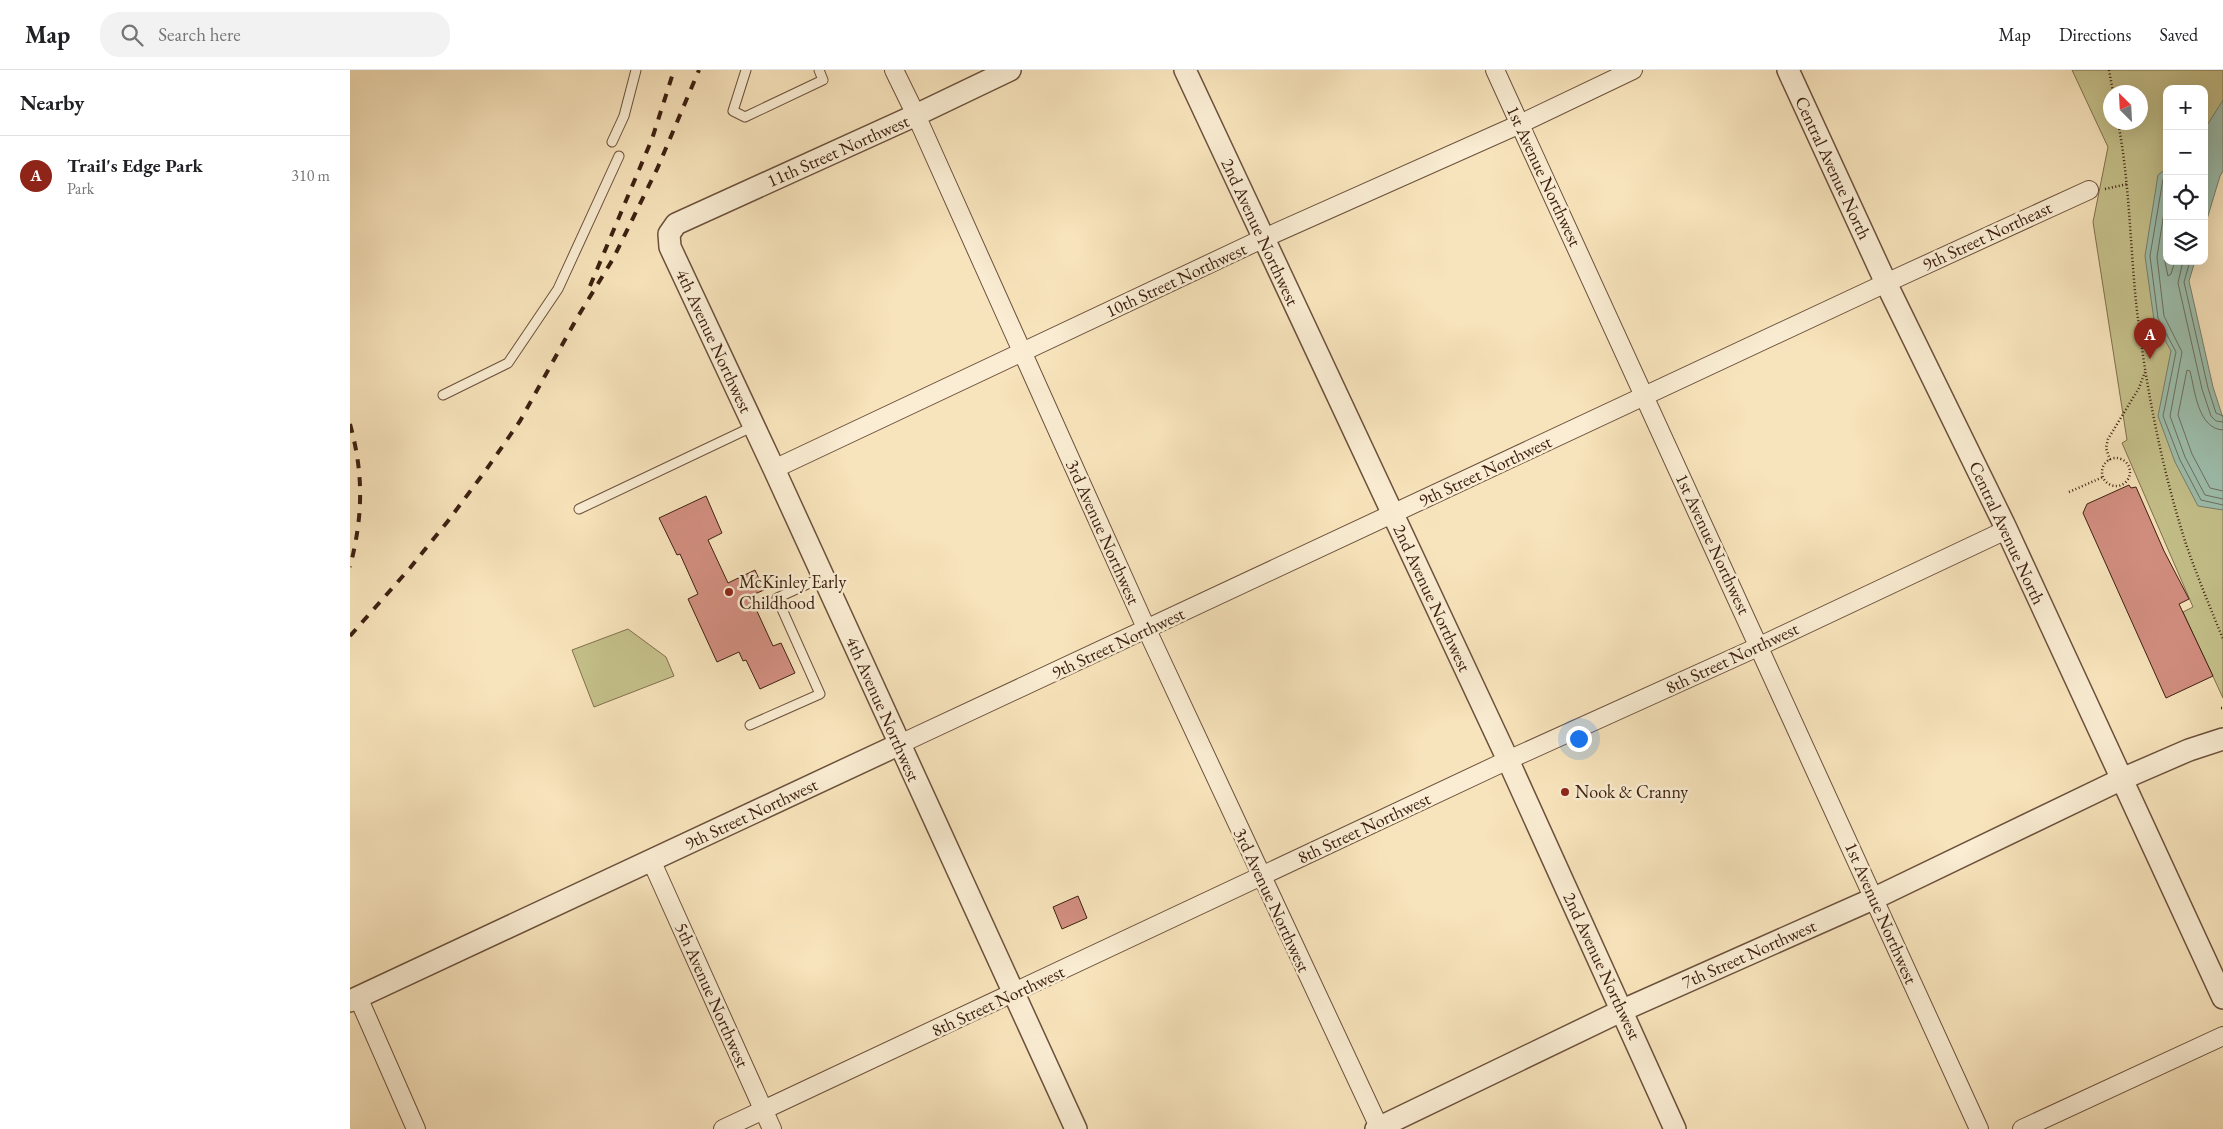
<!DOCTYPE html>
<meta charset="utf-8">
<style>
body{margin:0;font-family:"EB Garamond",serif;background:#f2f2f2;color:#202124}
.controls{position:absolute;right:15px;top:15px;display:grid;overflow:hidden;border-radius:10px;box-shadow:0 5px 20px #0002}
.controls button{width:45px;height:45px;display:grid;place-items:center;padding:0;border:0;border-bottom:1px solid #e0e0e0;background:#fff;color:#202124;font:25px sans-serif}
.compass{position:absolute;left:1753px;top:15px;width:45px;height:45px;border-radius:50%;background:#fff;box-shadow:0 5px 20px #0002;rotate:336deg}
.you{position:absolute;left:1228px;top:668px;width:18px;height:18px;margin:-12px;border:4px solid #fff;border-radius:50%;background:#1a73e8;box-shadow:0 0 0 8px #1a73e833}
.badge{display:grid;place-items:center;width:32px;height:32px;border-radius:50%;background:#8f2418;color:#fff;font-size:16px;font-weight:700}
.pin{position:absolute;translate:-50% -41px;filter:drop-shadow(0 1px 2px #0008)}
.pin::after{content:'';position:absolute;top:26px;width:18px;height:15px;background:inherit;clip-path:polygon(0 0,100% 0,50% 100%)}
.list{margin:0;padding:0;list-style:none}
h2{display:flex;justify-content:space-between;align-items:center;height:65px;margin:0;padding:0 20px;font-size:21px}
h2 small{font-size:16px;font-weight:400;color:#757577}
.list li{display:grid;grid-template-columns:32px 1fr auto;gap:15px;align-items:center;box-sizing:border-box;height:80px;padding:0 20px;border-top:1px solid #e0e0e0}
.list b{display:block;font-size:19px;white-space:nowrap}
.list p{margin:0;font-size:16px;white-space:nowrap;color:#757577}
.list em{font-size:16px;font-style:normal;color:#757577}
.icon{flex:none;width:28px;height:28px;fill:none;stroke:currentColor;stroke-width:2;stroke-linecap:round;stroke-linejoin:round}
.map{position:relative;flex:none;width:1873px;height:1059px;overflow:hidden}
header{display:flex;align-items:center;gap:30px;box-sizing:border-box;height:70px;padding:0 25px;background:#fff;border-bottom:1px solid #e0e0e0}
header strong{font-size:24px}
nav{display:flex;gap:28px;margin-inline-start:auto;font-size:18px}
.search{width:350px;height:45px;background:#f2f2f2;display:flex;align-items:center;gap:12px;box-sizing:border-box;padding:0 18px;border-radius:20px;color:#757577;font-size:19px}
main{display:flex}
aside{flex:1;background:#fff}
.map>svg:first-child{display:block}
</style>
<header>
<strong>Map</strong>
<div class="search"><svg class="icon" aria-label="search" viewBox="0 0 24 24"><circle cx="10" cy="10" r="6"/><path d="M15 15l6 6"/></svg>Search here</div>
<nav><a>Map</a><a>Directions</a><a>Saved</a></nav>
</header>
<main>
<aside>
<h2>Nearby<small></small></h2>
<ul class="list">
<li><span class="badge">A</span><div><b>Trail's Edge Park</b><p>Park</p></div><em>310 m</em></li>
</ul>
</aside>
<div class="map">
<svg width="1873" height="1059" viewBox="0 0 1873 1059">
<rect width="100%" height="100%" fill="#f8e4bc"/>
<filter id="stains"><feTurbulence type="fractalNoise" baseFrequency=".004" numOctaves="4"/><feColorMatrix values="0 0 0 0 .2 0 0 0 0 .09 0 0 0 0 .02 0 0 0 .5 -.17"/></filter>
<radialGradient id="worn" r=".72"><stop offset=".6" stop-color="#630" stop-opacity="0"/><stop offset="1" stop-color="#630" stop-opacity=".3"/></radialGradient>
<g fill="#c5c18b" stroke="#81704e" fill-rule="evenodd">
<path d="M1722,0H1873V72L1854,95V19H1817V191L1873,403V628L1833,542L1843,537L1772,373L1777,370L1743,152L1758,77ZM1760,22H1790V52H1760Z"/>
<polygon points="278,559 316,587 324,606 244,637 222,580"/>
</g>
<g fill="#9dbfae" stroke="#777f6f">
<polygon points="1873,30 1873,101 1870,106 1854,159 1854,60"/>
<polygon points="1817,98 1817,191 1845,191 1839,211 1863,317 1873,348 1873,440 1848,436 1825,392 1808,346 1821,281 1804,250 1795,186 1808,105"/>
</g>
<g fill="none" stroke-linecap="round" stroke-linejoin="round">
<g stroke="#6d7060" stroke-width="1">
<polyline points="1817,105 1813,109 1800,186 1808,248 1826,282 1813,346 1830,390 1851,430 1873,435"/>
<polyline points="1817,123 1807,187 1814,246 1832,282 1820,346 1835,387 1855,425 1873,429"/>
<polyline points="1817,171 1814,187 1818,206 1821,204 1825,191"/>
<polyline points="1833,191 1828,213 1852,319 1861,346 1866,351 1873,352"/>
<polyline points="1840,191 1834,212 1858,318 1866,343 1873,346"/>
<path d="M1873,360C1848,359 1845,321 1840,301L1837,300L1828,345L1842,384L1860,418L1873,421"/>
</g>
</g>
<g fill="#d38f81" stroke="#3d2011">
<polygon points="1779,415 1781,418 1786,417 1814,481 1839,529 1829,534 1863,606 1816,628 1733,443 1737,434"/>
<polygon points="356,426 372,463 358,470 378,513 405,500 414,520 400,526 423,576 431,573 445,603 410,619 396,590 393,591 389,582 367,592 338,529 348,524 330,484 327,485 309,448"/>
<polygon points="728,826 737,848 712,859 703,837"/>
</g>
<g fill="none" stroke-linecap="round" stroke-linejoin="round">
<g stroke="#6c513c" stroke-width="11">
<g id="service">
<polyline points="396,0 383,41 395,47 473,10 469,0"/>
<polyline points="262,72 274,46 286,0"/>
<polyline points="93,325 158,293 208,219 269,86"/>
<polyline points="229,439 404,356"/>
<polyline points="400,655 470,624 427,528 473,507"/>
</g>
</g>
<g stroke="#6c513c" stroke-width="20">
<g id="minor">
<polyline points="544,0 566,45 797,560 1030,1059"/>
<polyline points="1145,0 1629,1059"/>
<polyline points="424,399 912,169 1170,54 1283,0"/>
<polyline points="550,674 1536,213 1739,120"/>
<polyline points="301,790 422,1059"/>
<polyline points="8,927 66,1059"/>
<polyline points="373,1059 1158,690 1410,576 1656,460"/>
<polyline points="1672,1059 1873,966"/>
</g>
</g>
<g stroke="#6c513c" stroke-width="24">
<g id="tertiary">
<polyline points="660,0 566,45 326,154 319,164 320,177 424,399 726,1059"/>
<polyline points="835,0 1158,690 1325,1059"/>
<polyline points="1438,0 1536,213 1654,454 1873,928"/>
<polyline points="0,931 550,674"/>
<polyline points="1026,1059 1273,940 1525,828 1772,709 1839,680 1873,669"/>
</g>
</g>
<g stroke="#3d2011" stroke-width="2.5" stroke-dasharray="1 2.5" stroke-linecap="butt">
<polyline points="1759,0 1763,22"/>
<path d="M1768,52C1780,115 1780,178 1787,241C1796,317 1812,400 1836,474C1847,506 1860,537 1873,569"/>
<polyline points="1755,119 1778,114"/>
<circle cx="1766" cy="402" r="14"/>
<polyline points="1760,390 1756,378 1758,369 1789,318 1795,302"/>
<polyline points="1719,422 1753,407"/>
<polyline points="1871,638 1873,638"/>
</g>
<use href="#service" stroke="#faedd3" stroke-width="9"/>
<use href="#minor" stroke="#faedd3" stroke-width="18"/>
<use href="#tertiary" stroke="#faedd3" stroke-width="21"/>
<g stroke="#3d2011" stroke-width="4" stroke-dasharray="9 9" stroke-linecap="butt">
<polyline points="240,216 302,69 324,0"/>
<path d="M0,354C14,405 13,446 0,497"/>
<polyline points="0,566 60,498 98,451 136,400 170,351 227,248 263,189 308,97 349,0"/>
</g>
</g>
<g fill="#8f2418" stroke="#faedd3" stroke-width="2">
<circle cx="379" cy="522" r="5"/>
<circle cx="1215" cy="722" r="5"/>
</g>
<g text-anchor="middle" stroke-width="5" stroke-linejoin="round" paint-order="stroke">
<g font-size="18" fill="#3d2011" stroke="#faedd3">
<text transform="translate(488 81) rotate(-24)" y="6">11th Street Northwest</text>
<text transform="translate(1483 98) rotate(65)" y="6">Central Avenue North</text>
<text transform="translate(1194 106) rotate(65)" y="6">1st Avenue Northwest</text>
<text transform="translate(910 162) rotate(65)" y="6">2nd Avenue Northwest</text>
<text transform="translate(1637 166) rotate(-25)" y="6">9th Street Northeast</text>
<text transform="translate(826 210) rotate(-25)" y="6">10th Street Northwest</text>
<text transform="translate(364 271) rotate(65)" y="6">4th Avenue Northwest</text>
<text transform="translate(1135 401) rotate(-25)" y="6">9th Street Northwest</text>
<text transform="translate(753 462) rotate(66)" y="6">3rd Avenue Northwest</text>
<text transform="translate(1657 463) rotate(65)" y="6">Central Avenue North</text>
<text transform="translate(1363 474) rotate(65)" y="6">1st Avenue Northwest</text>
<text transform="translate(1082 528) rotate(65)" y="6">2nd Avenue Northwest</text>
<text transform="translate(768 573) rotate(-25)" y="6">9th Street Northwest</text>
<text transform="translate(1382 588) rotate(-25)" y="6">8th Street Northwest</text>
<text transform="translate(533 639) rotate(66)" y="6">4th Avenue Northwest</text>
<text transform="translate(401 744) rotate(-25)" y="6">9th Street Northwest</text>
<text transform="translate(1014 758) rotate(-25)" y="6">8th Street Northwest</text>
<text transform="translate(922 830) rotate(65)" y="6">3rd Avenue Northwest</text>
<text transform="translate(1531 843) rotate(66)" y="6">1st Avenue Northwest</text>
<text transform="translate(1399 884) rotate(-24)" y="6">7th Street Northwest</text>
<text transform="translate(1252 896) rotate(65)" y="6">2nd Avenue Northwest</text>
<text transform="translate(362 925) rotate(66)" y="6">5th Avenue Northwest</text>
<text transform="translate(648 931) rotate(-25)" y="6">8th Street Northwest</text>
</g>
<g font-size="18" fill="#3d2011" stroke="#faedd3" text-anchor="start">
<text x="389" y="518">McKinley Early<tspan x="389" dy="21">Childhood</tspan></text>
<text x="1225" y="728">Nook &amp; Cranny</text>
</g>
</g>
<rect width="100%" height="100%" filter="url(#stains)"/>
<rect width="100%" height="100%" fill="url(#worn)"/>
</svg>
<div class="controls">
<button>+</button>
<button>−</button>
<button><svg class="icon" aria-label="locate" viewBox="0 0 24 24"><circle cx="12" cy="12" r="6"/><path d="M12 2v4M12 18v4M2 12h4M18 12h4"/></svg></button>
<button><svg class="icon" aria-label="layers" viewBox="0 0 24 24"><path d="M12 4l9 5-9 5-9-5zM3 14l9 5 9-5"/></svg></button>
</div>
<svg class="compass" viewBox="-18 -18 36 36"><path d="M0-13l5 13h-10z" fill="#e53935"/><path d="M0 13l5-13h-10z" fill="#757577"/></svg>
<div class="you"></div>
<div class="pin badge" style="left:1800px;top:289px">A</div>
</div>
</main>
